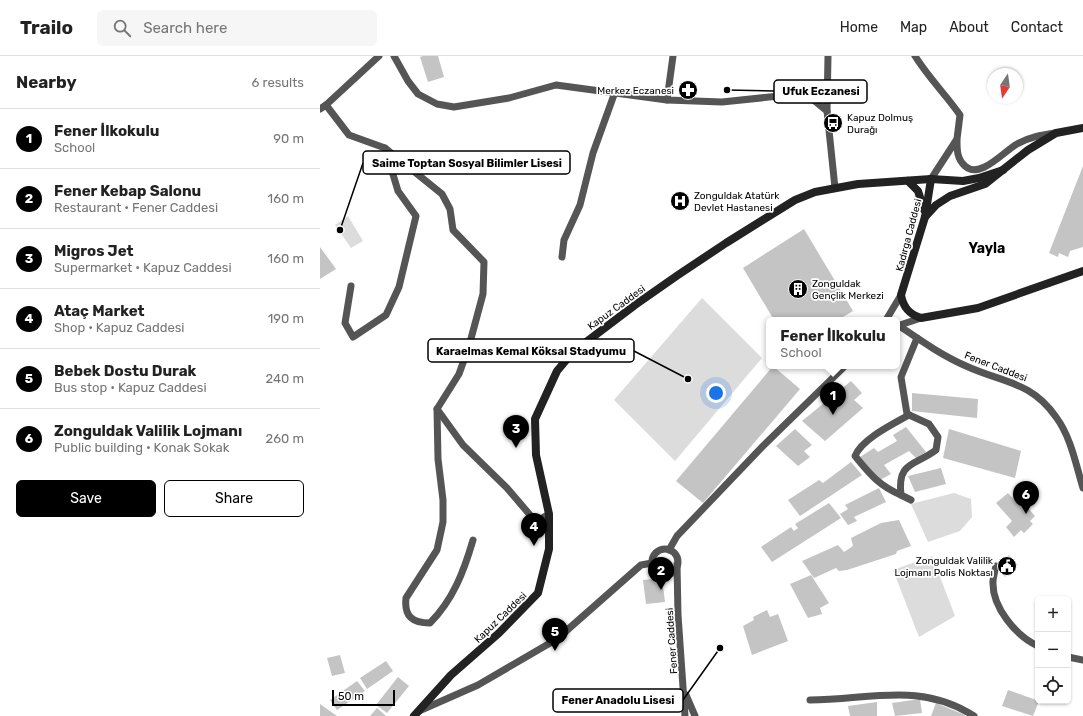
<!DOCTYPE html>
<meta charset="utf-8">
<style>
body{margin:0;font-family:Rubik,sans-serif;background:#f6f6f6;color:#222}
.controls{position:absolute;right:12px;bottom:12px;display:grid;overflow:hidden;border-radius:6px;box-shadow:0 1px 3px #0004}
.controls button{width:36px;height:36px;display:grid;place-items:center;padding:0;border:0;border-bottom:1px solid #e0e0e0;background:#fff;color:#222;font:20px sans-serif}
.compass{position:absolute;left:667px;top:12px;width:36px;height:36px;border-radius:50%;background:#fff;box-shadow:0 1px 3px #0004;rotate:193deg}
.scale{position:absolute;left:12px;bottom:10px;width:63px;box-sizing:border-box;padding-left:4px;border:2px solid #000;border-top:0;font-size:11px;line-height:14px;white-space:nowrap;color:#000;-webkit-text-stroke:3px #fff;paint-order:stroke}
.you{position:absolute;left:396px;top:337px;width:14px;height:14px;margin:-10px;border:3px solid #fff;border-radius:50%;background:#1a73e8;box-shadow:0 0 0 6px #1a73e833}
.badge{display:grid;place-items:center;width:26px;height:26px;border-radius:50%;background:#000;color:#fff;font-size:13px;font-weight:700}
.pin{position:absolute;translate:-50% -33px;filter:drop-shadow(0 1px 2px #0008)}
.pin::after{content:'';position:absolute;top:21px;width:14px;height:12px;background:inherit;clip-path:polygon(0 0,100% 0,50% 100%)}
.popup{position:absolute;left:446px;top:261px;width:134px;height:52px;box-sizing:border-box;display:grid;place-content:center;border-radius:6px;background:#fff;filter:drop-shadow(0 1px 3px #0005);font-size:13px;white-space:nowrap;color:#767676}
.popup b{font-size:15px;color:#222}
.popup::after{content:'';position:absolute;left:50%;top:100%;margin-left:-8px;border:8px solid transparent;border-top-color:#fff}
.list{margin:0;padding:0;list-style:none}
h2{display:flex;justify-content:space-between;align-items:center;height:52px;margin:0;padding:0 16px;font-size:17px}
h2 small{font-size:13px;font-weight:400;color:#767676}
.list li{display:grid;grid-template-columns:26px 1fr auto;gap:12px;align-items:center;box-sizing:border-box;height:60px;padding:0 16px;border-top:1px solid #e0e0e0}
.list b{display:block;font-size:15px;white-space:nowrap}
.list p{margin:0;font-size:13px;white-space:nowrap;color:#767676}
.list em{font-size:13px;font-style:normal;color:#767676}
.actions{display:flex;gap:8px;padding:12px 16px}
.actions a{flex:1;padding:9px 0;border:1px solid #000;border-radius:6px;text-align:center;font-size:14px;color:#000}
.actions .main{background:#000;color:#fff}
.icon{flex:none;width:22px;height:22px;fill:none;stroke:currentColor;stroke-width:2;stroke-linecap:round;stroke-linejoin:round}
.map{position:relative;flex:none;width:763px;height:660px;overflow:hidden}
header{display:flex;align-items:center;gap:24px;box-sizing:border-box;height:56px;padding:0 20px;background:#fff;border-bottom:1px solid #e0e0e0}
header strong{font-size:19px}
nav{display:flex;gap:22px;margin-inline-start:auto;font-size:14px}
.search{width:280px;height:36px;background:#f6f6f6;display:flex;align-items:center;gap:10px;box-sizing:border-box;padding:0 14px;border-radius:6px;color:#767676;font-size:15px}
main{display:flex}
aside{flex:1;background:#fff}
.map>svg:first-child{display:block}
</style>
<header>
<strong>Trailo</strong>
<div class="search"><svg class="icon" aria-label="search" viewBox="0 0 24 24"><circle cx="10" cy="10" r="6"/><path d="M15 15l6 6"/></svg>Search here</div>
<nav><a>Home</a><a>Map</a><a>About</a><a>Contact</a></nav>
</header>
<main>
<aside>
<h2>Nearby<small>6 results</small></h2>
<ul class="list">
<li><span class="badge">1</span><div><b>Fener İlkokulu</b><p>School</p></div><em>90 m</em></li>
<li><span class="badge">2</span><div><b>Fener Kebap Salonu</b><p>Restaurant · Fener Caddesi</p></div><em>160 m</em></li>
<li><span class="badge">3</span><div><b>Migros Jet</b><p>Supermarket · Kapuz Caddesi</p></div><em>160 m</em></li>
<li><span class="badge">4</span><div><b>Ataç Market</b><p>Shop · Kapuz Caddesi</p></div><em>190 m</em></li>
<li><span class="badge">5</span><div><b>Bebek Dostu Durak</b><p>Bus stop · Kapuz Caddesi</p></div><em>240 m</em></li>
<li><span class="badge">6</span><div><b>Zonguldak Valilik Lojmanı</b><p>Public building · Konak Sokak</p></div><em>260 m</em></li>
</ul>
<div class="actions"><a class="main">Save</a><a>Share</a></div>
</aside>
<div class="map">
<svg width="763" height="660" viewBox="0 0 763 660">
<rect width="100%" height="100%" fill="#fff"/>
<g fill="#dcdcdc">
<polygon points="28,160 43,185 31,192 15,169"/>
<polygon points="382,242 442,302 355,405 294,344"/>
<polygon points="634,437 651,443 652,461 640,475 608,486 591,448"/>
<polygon points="612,500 635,560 599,581 573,514"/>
</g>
<g fill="#c4c4c4">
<polygon points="103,0 118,0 124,21 108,26 100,1"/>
<polygon points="763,110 763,191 750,195 748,201 739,197 738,201 729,197"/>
<polygon points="484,173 533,255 518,264 454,264 423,212"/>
<polygon points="0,191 16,213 0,223"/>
<polygon points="453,310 480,333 383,447 356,425"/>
<polygon points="531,325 542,337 534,344 543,352 505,385 482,365"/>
<polygon points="592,337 658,343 657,362 592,355"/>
<polygon points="586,371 606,396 596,402 589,395 564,409 571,418 560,424 540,401 554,392 558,396 577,385 573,379"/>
<polygon points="475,373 492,389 484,395 490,401 478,410 456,390"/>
<polygon points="629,373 701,395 695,422 623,402"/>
<polygon points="531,406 542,419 480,460 468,444 499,424 503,427"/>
<polygon points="621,412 626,428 595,436 588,420"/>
<polygon points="559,432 566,446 534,461 537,465 528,469 520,458 528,453 525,449"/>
<polygon points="688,437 695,445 699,442 715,460 710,465 713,468 704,477 701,474 694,481 686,471 692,465 676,447"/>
<polygon points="509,447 521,462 452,506 441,491 471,471 474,475 478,472 475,468"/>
<polygon points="579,464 591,490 577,495 576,498 527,514 519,515 516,512 494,522 482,505 518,489 524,496 533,490 531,482 561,467"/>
<polygon points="689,499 698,509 685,521 676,510"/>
<polygon points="491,519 509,547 500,552 502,558 488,562 470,528"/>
<polygon points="342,522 345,546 326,548 323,524"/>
<polygon points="447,554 450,561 458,558 468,585 432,599 423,570 434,564 433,561"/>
<polygon points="20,599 25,617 12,620 7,602"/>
<polygon points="66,605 73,615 47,633 40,622"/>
<polygon points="78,621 89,630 67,657 56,649"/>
<polygon points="37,625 45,635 17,654 10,644"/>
<polygon points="688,634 719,645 713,660 682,650"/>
<polygon points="600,643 602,657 575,660 572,647"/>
<polygon points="557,646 557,660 530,660 528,650"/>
<polygon points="616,647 645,659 645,660 611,660"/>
<polygon points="0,648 17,660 0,660"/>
<polygon points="57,652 66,660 50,660"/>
</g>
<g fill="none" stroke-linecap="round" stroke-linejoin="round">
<g stroke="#555" stroke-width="7">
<polyline points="74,0 88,25 98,38 117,48 134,51 189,42 236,29 347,44 402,46 479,38 490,41 507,55 515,132"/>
<path d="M595,0C608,21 626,39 640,59L637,83L611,123"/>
<polyline points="347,44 353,0"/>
<polyline points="6,49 29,79 65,92 122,138 130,153 133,174 164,206 163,238 149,290 139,318 117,353 143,389 187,432 216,466 229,458"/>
<polyline points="0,53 6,49 59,0"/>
<polyline points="507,55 508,0"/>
<path d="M637,85C637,94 637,103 645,110C660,124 684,95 697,88C709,81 722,79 735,77"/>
<polyline points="242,201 244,184 260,149 273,97 295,36"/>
<polyline points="31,230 25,267 33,281 66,259 79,231 96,160 78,135 65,92"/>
<polyline points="566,264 581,239"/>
<path d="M578,269C600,284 621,299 646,310C683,327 711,325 736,361C751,381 756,409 763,432"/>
<polyline points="577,270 601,262"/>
<path d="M117,353L118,403L123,444V466L117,494L86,542C84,560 92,567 110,567C133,544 144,515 153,484"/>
<path d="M581,439C558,429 550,418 535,400C542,383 573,368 589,359"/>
<path d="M591,444L581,439C577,405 595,410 616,394L618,381L609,368L587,358L581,321L597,282"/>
<circle cx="345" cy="506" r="13"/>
<polyline points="349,494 357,480 443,390 525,310"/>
<polyline points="357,508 358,559 365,660"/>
<path d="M676,510C675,515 673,521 673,526C672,551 696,580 718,590"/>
<polyline points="748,601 763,604"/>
<polyline points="366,639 375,660"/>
<path d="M490,644C549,644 600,625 654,660"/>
<polyline points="99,655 158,629 237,583 321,509 332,507"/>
</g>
<g stroke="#222" stroke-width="8">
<path d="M611,123L605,161L581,239C583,251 589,258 601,262L658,252L763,215"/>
<polyline points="588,125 598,135 604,154"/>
<polyline points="605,161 616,149 630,140 665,128 708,94 736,77 763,72"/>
<polyline points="94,660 131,619 179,577 218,537 229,493 229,458 216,399 215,363 237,315 253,296 315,249 358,219 406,187 475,144 495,136 538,128 611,123 643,125 659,122 683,114"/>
</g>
</g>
<defs>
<g id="pharmacy-disc" transform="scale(1)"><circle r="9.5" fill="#000" stroke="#fff"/><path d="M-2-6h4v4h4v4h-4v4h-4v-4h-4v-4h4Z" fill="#fff"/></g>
<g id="bus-disc" transform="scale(1)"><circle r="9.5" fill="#000" stroke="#fff"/><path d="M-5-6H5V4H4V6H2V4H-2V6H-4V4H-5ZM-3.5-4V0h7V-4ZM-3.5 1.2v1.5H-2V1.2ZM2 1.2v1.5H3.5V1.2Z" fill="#fff"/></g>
<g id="hospital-disc" transform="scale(1)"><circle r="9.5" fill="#000" stroke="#fff"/><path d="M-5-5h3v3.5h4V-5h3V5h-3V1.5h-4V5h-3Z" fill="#fff"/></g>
<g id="building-disc" transform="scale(1)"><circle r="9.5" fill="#000" stroke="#fff"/><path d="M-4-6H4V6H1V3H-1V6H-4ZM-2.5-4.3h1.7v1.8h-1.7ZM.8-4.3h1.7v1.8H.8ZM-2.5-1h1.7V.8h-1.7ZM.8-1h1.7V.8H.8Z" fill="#fff"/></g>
<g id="civic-disc" transform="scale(1)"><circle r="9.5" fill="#000" stroke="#fff"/><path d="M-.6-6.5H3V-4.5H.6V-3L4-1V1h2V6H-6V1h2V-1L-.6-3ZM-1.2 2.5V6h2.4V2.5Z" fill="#fff"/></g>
</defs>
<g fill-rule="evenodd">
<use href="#pharmacy-disc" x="368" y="34"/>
<use href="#bus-disc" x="513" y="67"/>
<use href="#hospital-disc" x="360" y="145"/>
<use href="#building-disc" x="478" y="233"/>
<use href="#civic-disc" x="687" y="510"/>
</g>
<g text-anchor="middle" stroke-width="3.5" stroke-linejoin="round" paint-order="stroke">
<g font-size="10" fill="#000" stroke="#fff" text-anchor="start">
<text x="354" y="38" text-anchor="end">Merkez Eczanesi</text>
<text x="527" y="65">Kapuz Dolmuş<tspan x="527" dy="12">Durağı</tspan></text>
<text x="374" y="143">Zonguldak Atatürk<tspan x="374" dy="12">Devlet Hastanesi</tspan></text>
<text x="492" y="231">Zonguldak<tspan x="492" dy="12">Gençlik Merkezi</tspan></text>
<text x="673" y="508" text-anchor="end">Zonguldak Valilik<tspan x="673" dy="12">Lojmanı Polis Noktası</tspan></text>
</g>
<g font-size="10" fill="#000" stroke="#fff">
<text transform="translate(588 179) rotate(-75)" y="4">Kadırga Caddesi</text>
<text transform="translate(296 251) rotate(-36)" y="4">Kapuz Caddesi</text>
<text transform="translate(676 310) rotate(21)" y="4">Fener Caddesi</text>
<text transform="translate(180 561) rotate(-44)" y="4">Kapuz Caddesi</text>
<text transform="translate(351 585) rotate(-94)" y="4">Fener Caddesi</text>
</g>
<g font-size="14" font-weight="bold" fill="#000" stroke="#fff">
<text x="667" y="197">Yayla</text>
</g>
</g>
<path fill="none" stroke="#000" stroke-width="1.5" d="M407 34L454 35M20 174L43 107M368 323L314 295M400 592L363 644"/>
<g fill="#000" stroke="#fff" stroke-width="1.5">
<circle cx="407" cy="34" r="4"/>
<circle cx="20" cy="174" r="4"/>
<circle cx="368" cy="323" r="4"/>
<circle cx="400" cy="592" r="4"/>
</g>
<g fill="#fff" stroke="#000" stroke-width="1.5">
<rect x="454" y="24" width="93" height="23" rx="4"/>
<rect x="43" y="95" width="207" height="23" rx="4"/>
<rect x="108" y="283" width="206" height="23" rx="4"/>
<rect x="233" y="633" width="130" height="23" rx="4"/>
</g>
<g font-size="11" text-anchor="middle" font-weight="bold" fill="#000">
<text x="501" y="39">Ufuk Eczanesi</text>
<text x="147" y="111">Saime Toptan Sosyal Bilimler Lisesi</text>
<text x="211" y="299">Karaelmas Kemal Köksal Stadyumu</text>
<text x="298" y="648">Fener Anadolu Lisesi</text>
</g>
</svg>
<div class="controls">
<button>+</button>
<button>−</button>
<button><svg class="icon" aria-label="locate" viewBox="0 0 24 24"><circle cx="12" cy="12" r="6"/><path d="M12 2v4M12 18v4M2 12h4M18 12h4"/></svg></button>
</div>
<svg class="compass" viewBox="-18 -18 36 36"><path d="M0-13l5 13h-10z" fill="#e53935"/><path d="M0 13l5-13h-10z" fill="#767676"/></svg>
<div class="scale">50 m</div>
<div class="you"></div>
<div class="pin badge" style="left:513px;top:359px">1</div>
<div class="popup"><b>Fener İlkokulu</b>School</div>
<div class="pin badge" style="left:341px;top:534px">2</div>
<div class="pin badge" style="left:196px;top:392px">3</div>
<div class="pin badge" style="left:214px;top:490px">4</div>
<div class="pin badge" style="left:235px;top:595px">5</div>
<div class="pin badge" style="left:706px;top:458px">6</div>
</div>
</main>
